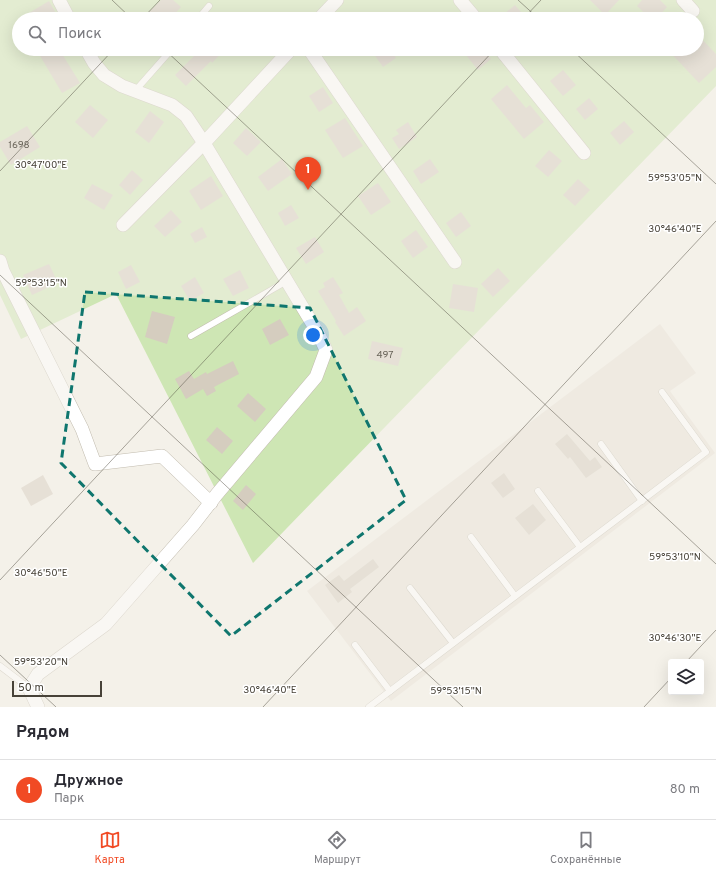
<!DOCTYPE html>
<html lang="ru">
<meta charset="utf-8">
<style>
body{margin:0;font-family:Overpass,sans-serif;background:#f2f2f3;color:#2b2b33}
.controls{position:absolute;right:12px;bottom:12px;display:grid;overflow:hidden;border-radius:4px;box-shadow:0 4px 16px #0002}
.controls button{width:36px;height:36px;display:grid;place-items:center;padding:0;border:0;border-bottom:1px solid #e1e1e2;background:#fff;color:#2b2b33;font:20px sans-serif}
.scale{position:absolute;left:12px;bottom:10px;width:90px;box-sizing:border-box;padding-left:4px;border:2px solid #474238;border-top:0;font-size:11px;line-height:14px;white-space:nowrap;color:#474238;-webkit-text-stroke:3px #fff;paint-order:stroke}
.you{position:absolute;left:313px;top:335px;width:14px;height:14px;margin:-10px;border:3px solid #fff;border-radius:50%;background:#1a73e8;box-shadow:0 0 0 6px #1a73e833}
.badge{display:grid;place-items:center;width:26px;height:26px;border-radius:50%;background:#f14a24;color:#fff;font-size:13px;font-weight:700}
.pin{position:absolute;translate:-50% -33px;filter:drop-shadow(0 1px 2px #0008)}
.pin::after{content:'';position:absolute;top:21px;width:14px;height:12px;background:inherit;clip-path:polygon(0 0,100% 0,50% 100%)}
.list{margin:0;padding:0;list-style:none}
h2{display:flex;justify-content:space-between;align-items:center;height:52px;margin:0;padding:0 16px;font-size:17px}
h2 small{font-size:13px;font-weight:400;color:#7c7c81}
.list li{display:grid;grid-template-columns:26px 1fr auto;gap:12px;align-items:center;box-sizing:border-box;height:60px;padding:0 16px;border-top:1px solid #e1e1e2}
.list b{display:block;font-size:15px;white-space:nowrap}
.list p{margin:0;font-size:13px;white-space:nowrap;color:#7c7c81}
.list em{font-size:13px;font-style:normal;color:#7c7c81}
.icon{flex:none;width:22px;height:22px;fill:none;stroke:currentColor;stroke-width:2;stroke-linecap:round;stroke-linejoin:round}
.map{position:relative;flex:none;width:716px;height:707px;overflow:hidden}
.search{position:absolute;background:#fff;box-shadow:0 4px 16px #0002;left:12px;right:12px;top:12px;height:44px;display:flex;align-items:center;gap:10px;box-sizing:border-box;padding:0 14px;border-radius:22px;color:#7c7c81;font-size:15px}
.sheet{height:112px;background:#fff}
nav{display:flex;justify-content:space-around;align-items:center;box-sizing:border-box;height:56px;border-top:1px solid #e1e1e2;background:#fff;font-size:11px;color:#7c7c81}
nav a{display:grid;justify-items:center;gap:2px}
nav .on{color:#f14a24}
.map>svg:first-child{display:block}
</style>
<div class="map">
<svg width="716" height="707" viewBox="0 0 716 707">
<rect width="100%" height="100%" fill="#f4f1e9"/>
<polygon fill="#e8e3d8" points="660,324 696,373 670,391 715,453 391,701 307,591"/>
<path fill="#cee6b4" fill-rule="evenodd" d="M0,0H716V86L253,563L116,294L21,339L0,295ZM19,19H697V49H19Z"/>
<g fill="#d5cdbf">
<polygon points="161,0 173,0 181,7 170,19 155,19 148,13"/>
<polygon points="590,0 619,0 605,15"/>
<polygon points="642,0 660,0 667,7 656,19 651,19 637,6"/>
<polygon points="49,1 57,15 50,19 33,19 29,13"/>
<polygon points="515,5 527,19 498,19"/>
<polygon points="697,34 716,54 716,67 699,83 667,49 697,49"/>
<polygon points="36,49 59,49 80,83 62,93"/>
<polygon points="201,49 225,49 212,63 211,61 186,86 175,75"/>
<polygon points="378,49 390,49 396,58 383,67 373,53"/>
<polygon points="461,49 483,49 491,59 478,70"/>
<polygon points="563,70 576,85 563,96 550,81"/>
<polygon points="507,85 526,108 530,105 544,122 524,139 491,99"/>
<polygon points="323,87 333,103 319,112 309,96"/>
<polygon points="589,98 598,109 585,120 576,109"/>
<polygon points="90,105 108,120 93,138 75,122"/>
<polygon points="150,111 164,122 149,143 135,132"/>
<polygon points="345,118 363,146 343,158 325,130"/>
<polygon points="624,121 634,132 620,145 610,133"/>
<polygon points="408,122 417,137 399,149 392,138 399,134 396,130"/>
<polygon points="27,126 40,147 11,165 0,147 0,142"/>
<polygon points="246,128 261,142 247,156 233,143"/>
<polygon points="549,150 562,161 548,177 535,166"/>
<polygon points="282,159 292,174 268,191 258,177"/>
<polygon points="430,159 439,172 421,184 413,171"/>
<polygon points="132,170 143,180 130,195 119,185"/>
<polygon points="211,176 223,196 201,210 189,191"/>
<polygon points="578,179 590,190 575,206 563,195"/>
<polygon points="378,183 391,202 371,215 358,196"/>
<polygon points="92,184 113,195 104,210 84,198"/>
<polygon points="291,205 299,218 285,226 278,213"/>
<polygon points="171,210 182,222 165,237 154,226"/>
<polygon points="461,212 471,226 456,237 446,223"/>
<polygon points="202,227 207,237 195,243 190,234"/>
<polygon points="416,230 428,247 413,258 401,241"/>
<polygon points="315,237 324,252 306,264 296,248"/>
<polygon points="49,264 58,283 32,295 23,275"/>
<polygon points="131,265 140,282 126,289 118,272"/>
<polygon points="498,268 510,281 493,297 481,284"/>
<polygon points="240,270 249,288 233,296 223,279"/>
<polygon points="195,277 204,293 190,301 181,286"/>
<polygon points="333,277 343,293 339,295 349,313 357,307 366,321 344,336 335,322 336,321 318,291 325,287 323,283"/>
<polygon points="453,284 478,288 474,312 449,308"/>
<polygon points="152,311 175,317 167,344 145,337"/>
<polygon points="280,319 289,335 270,345 262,329"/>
<polygon points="372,341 403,348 398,366 368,359"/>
<polygon points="233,361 239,374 214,387 216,391 207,396 203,389 186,399 175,379 189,371 194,379 206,372 207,374"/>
<polygon points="248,393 266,409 255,422 237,406"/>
<polygon points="217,427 233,441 222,454 206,440"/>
<polygon points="567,434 590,461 595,457 602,467 586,478 570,457 568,459 555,444"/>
<polygon points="504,473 515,489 503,498 491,483"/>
<polygon points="43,475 53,494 31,506 21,488"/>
<polygon points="246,485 256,494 243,510 233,501"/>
<polygon points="533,504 546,520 529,535 515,518"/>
<polygon points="373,559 379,567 350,589 352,592 338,603 325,585 339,575 344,581"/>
</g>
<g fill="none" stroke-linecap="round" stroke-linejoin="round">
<g stroke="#c2bcaf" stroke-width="7">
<g id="lane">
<polyline points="198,19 209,6"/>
<polyline points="135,91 172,49"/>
<polyline points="191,336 287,281"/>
<polyline points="601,444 642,501"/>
<polyline points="538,491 580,547"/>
<polyline points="471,537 515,596"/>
<polyline points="410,588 453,643"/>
<polyline points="355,645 390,691"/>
<polyline points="0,666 29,688"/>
<polyline points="369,707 706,452 662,392"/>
</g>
</g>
<g stroke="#c2bcaf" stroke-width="14">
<g id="street">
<polyline points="59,0 69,19"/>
<polyline points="460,0 476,19"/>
<polyline points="683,0 693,11"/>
<polyline points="319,19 337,0"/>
<polyline points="309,49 455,262"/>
<polyline points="500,49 584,153"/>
<polyline points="123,225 204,143 291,49"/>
<polyline points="0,261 3,271 82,429 95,464 162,456 211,503"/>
<polyline points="38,707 29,688 38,674 106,624 193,525 217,494 316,377 326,350 318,333 204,143 186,116 172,105 122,86 104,75 94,63 86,49"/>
</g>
</g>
<use href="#lane" stroke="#fff" stroke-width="6"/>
<use href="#street" stroke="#fff" stroke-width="13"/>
</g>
<path d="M0 0H716V707H0ZM85,292L310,308L406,500L231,636L61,463Z" fill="#f4f1e9" fill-opacity=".55" fill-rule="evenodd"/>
<path fill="none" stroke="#0f766e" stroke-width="3" stroke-dasharray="8 5" stroke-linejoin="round" d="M85,292L310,308L406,500L231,636L61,463Z"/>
<path fill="none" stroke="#474238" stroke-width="1" stroke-opacity="0.45" d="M112,0L132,19M518,0L539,19M142,19L160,0M523,19L541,0M164,49L716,564M571,49L716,184M0,171L114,49M0,275L463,707M0,580L495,49M0,655L56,707M686,662L716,630M263,707L716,221M644,707L671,678"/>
<g text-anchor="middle" stroke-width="3" stroke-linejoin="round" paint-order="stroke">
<g font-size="10" fill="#6a655a">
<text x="19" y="148">1698</text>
<text x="385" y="358">497</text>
</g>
</g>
<g font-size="10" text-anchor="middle" fill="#474238" stroke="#fff" stroke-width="3" stroke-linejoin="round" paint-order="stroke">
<text x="41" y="168">30°47'00"E</text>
<text x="675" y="181">59°53'05"N</text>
<text x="675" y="232">30°46'40"E</text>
<text x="41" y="286">59°53'15"N</text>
<text x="675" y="560">59°53'10"N</text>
<text x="41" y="576">30°46'50"E</text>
<text x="675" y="641">30°46'30"E</text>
<text x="41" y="665">59°53'20"N</text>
<text x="270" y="693">30°46'40"E</text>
<text x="456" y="694">59°53'15"N</text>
</g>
</svg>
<div class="controls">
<button><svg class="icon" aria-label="layers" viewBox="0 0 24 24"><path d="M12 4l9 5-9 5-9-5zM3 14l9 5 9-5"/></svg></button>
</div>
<div class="scale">50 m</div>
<div class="you"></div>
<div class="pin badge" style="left:308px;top:190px">1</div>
<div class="search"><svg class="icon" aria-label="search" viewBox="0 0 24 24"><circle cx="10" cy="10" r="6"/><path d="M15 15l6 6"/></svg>Поиск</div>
</div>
<section class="sheet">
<h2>Рядом<small></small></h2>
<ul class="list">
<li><span class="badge">1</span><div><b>Дружное</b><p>Парк</p></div><em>80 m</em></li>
</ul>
</section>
<nav>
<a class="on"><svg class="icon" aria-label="map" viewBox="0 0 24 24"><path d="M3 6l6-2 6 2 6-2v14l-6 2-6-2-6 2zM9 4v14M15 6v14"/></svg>Карта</a>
<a><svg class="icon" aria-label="directions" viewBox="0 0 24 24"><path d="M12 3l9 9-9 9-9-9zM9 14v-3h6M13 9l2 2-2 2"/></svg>Маршрут</a>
<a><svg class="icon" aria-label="saved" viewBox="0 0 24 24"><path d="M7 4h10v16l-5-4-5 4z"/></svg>Сохранённые</a>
</nav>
